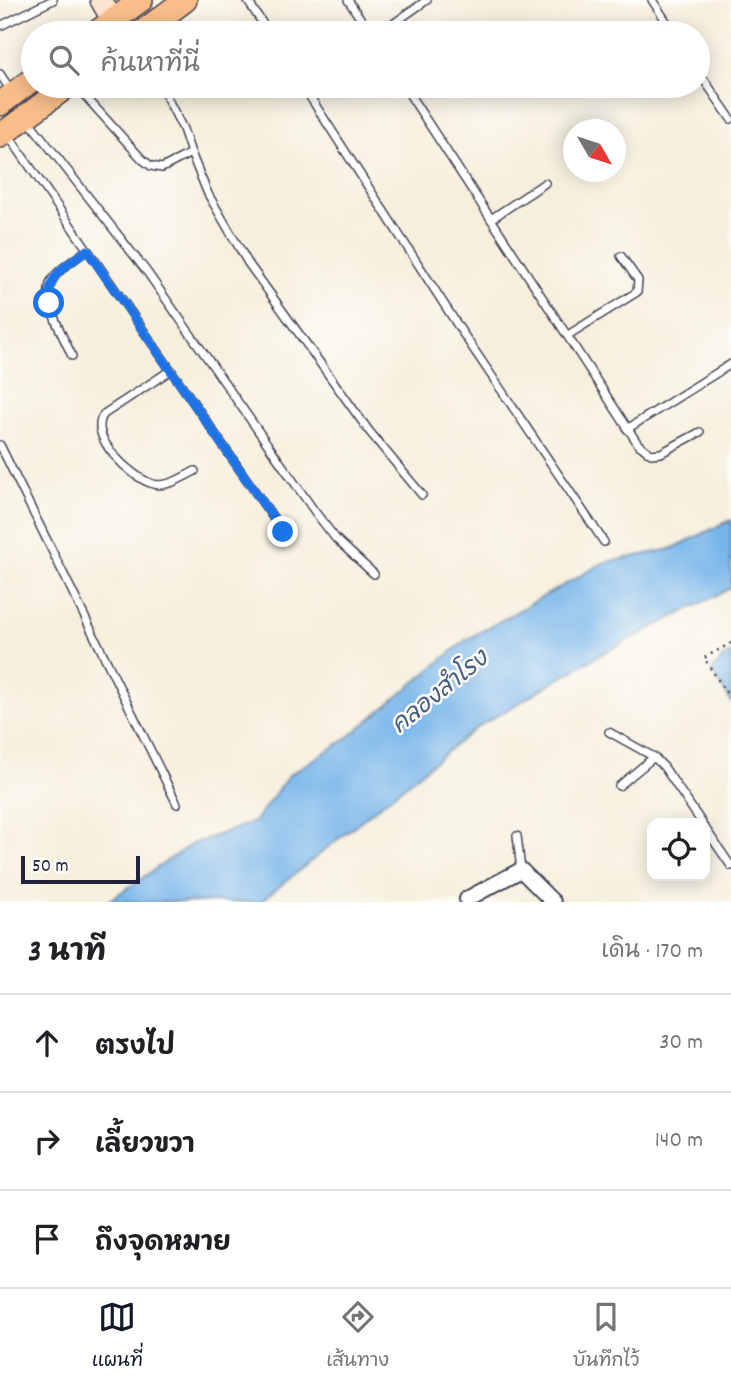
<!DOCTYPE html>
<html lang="th">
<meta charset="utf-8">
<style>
body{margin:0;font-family:Dekko,"Playpen Sans Thai",sans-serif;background:#f6f6f6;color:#202124}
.controls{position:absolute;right:21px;bottom:21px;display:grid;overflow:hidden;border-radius:14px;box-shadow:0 4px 18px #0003}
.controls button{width:63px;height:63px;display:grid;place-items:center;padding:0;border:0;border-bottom:2px solid #e0e0e0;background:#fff;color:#202124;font:35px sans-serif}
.compass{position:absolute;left:563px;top:119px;width:63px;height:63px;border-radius:50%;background:#fff;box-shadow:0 4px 18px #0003;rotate:129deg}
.scale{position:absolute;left:21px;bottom:18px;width:119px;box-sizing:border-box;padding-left:7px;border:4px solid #22223b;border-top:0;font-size:19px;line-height:24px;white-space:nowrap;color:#22223b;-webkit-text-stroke:5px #fdfcf7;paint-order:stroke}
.stop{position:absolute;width:21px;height:21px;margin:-16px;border:5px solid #1a73e8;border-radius:50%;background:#fff}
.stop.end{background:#1a73e8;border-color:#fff;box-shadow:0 2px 7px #0008}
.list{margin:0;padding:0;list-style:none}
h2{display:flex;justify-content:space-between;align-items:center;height:91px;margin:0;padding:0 28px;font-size:30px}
h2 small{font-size:23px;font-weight:400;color:#757577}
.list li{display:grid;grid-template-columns:46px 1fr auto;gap:21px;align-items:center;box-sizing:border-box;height:98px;padding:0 28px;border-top:2px solid #e0e0e0}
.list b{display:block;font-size:26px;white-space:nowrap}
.list em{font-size:23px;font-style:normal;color:#757577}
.icon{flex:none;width:38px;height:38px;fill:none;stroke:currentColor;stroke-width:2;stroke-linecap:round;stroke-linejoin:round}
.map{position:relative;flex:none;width:731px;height:902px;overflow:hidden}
.search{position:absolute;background:#fff;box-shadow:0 4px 18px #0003;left:21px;right:21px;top:21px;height:77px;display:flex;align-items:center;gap:18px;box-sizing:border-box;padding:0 24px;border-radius:38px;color:#757577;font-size:26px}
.sheet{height:385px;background:#fff}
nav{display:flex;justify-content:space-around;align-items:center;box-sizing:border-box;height:98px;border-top:2px solid #e0e0e0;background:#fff;font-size:19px;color:#757577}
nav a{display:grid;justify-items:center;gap:4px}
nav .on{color:#111827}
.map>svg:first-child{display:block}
</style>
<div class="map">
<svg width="731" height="902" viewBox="0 0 731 902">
<rect width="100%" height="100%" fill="#fdfcf7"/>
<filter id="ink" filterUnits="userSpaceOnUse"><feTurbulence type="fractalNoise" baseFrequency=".0143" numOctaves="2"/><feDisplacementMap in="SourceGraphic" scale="14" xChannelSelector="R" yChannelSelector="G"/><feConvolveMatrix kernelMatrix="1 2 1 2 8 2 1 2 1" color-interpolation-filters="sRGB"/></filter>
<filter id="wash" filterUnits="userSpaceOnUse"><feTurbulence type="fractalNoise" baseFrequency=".00686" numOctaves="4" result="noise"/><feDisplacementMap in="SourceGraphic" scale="28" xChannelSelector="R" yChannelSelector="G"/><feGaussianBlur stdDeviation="1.57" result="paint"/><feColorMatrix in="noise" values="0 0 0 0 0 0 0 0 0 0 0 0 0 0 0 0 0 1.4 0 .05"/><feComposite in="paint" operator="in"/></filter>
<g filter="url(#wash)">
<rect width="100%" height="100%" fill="#f6efdd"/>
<g fill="#77b5ea" stroke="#4c6c92" stroke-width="2">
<polygon points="731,520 731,588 603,653 476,728 260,902 107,902 192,844 254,822 289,775 346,739 466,640 603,563 671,549"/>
<polygon points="731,653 731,702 712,671 723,658"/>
</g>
</g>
<g filter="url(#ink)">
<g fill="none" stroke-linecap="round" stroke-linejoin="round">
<g stroke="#424153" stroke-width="10">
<g id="lane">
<polyline points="247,0 269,33"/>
<polyline points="348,0 370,33"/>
<polyline points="652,0 674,33"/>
<polyline points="0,26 53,0"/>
<polyline points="380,33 427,0"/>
<polyline points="698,71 731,119"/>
<polyline points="0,74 11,91"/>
<polyline points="76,86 142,159 151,166 162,168 191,153 183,129 161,86"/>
<polyline points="303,86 462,332 604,542"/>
<polyline points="404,86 638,444 651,454 661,453 700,432"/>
<polyline points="28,120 147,272 315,512 336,539 374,574"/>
<polyline points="8,135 283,532"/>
<polyline points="191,153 208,194 248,263 369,431 422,495"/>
<polyline points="491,219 545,183"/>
<polyline points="568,335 637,292 638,280 621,256"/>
<path d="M72,356C64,337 39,297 53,278C61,267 76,259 87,250"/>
<path d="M171,370L104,414C86,436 132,478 153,484C167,488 183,477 195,471"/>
<polyline points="627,429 731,364"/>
<polyline points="0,445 177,804"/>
<polyline points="609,732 654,757 664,767 702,823"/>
<polyline points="619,786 654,757"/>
<polyline points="705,828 731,866"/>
<polyline points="517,836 521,870"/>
</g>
</g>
<g stroke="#424153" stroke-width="18">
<polyline id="street" points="467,899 521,870 553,902"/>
</g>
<g stroke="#424153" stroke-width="24">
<polyline id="secondary" points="101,0 113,21"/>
</g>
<g stroke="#424153" stroke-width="26">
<g id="primary">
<polyline points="96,33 141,0"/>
<polyline points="141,33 185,0"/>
<polyline points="0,104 33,79"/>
<polyline points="0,136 67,86"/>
</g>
</g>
<polyline stroke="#424153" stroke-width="2.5" stroke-dasharray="2 5" stroke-linecap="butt" points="731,643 704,658 731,700"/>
<use href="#lane" stroke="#fff" stroke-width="7"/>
<use href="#street" stroke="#fff" stroke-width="14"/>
<use href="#secondary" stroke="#fce5d0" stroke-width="21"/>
<use href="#primary" stroke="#f8bd89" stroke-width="23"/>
</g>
</g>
<g fill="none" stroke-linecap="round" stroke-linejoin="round" filter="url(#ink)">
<path stroke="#1a73e8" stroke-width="9" d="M49,303C48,272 65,268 87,250L283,532"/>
</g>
<g text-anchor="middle" stroke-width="5" stroke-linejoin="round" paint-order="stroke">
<g font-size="24" font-style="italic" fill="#445d81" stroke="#fdfcf7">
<text transform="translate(439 691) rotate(-39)" y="8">คลองสำโรง</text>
</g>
</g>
</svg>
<div class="controls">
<button><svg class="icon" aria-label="locate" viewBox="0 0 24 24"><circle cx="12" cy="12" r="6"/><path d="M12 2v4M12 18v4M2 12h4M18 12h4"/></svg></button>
</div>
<svg class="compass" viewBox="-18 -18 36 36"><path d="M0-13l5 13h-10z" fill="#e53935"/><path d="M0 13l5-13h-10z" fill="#757577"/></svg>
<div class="scale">50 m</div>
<div class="stop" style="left:49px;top:303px"></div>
<div class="stop end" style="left:283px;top:532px"></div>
<div class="search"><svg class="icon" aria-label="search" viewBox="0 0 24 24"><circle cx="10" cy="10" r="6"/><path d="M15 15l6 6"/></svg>ค้นหาที่นี่</div>
</div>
<section class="sheet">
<h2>3 นาที<small>เดิน · 170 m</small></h2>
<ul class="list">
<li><svg class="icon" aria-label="ahead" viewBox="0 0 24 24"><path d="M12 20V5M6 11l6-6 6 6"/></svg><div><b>ตรงไป</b></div><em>30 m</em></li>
<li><svg class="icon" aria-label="right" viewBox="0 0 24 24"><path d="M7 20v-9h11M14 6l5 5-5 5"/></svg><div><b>เลี้ยวขวา</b></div><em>140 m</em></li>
<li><svg class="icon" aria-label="arrive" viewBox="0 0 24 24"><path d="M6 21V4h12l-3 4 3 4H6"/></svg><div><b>ถึงจุดหมาย</b></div></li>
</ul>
</section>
<nav>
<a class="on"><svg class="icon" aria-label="map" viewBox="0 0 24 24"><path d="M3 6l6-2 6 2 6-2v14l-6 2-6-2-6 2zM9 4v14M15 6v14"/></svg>แผนที่</a>
<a><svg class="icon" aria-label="directions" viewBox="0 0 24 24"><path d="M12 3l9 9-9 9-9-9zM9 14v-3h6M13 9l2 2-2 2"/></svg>เส้นทาง</a>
<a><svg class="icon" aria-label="saved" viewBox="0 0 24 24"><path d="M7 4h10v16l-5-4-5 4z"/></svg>บันทึกไว้</a>
</nav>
